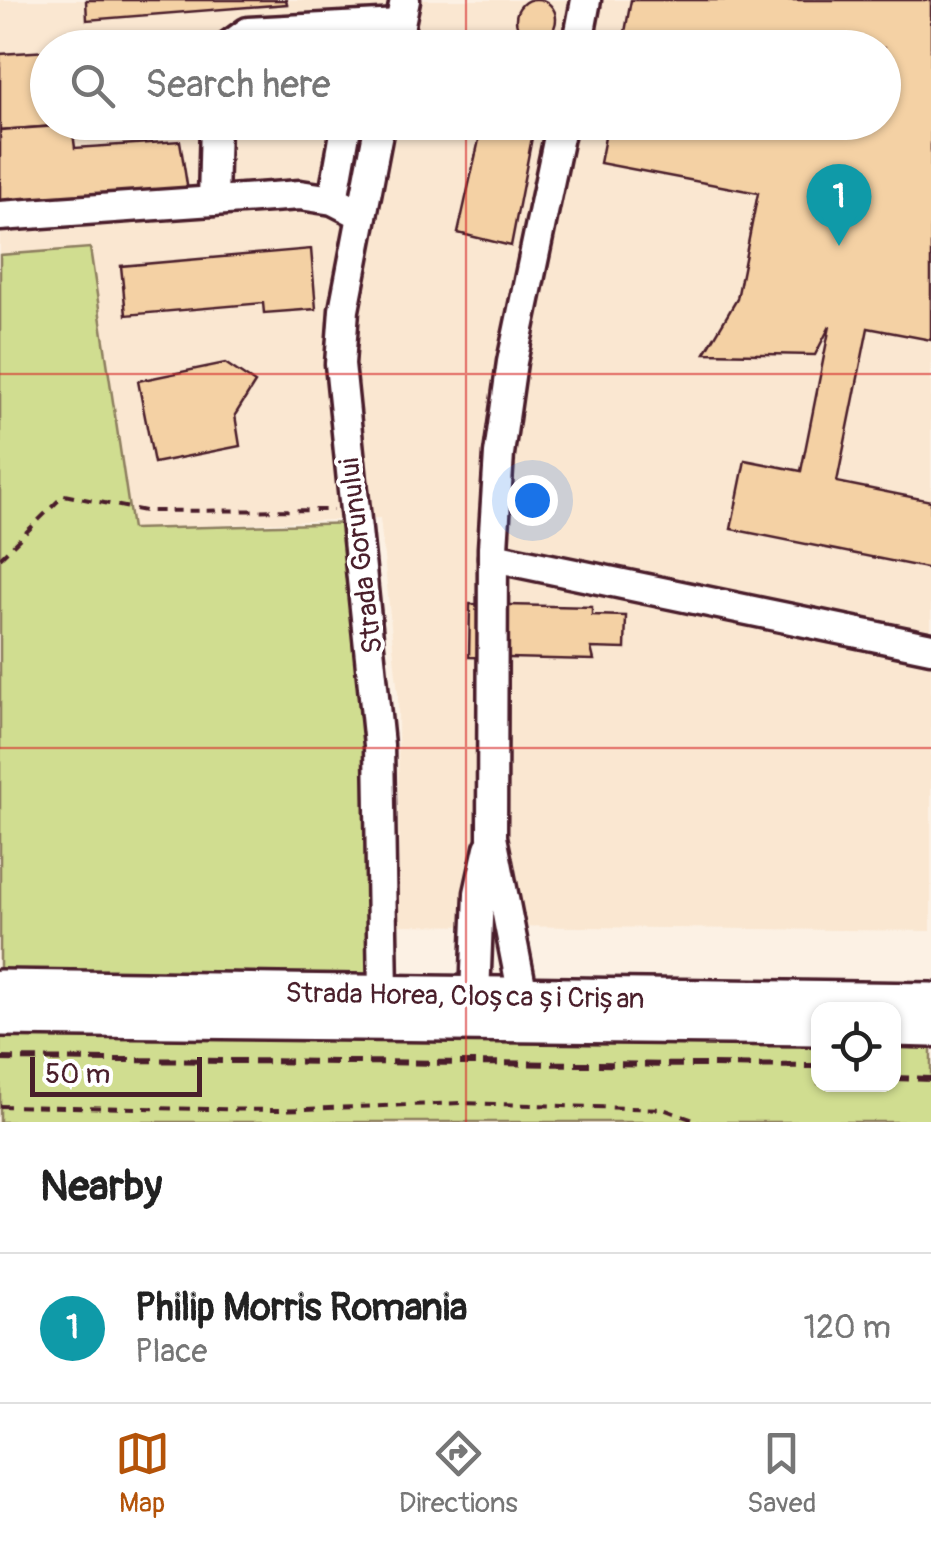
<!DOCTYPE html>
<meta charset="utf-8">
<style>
body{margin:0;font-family:Pangolin,sans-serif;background:#f6f6f6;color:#222}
.controls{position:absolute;right:30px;bottom:30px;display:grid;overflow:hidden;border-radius:20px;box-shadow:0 2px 8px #0004}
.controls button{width:90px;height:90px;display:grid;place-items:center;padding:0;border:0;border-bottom:2px solid #e0e0e0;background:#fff;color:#222;font:50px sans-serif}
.scale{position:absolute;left:30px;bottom:25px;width:172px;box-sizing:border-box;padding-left:10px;border:5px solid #4a1f2b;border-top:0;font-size:28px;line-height:35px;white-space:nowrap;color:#4a1f2b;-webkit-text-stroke:8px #fff;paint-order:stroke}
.you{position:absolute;left:532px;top:500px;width:35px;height:35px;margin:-25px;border:8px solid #fff;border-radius:50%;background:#1a73e8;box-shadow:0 0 0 15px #1a73e833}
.badge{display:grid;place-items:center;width:65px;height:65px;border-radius:50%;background:#b45309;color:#fff;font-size:32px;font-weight:700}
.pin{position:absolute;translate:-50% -82px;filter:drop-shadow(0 2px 5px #0008)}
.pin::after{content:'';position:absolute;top:52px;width:35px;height:30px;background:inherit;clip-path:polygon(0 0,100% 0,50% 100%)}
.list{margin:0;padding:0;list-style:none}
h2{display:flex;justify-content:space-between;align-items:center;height:130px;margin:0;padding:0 40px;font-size:42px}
h2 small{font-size:32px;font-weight:400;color:#767676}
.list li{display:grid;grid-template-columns:65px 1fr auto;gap:30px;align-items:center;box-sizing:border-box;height:150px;padding:0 40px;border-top:2px solid #e0e0e0}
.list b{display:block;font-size:38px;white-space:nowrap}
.list p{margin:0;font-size:32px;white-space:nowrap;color:#767676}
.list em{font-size:32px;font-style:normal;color:#767676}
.icon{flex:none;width:55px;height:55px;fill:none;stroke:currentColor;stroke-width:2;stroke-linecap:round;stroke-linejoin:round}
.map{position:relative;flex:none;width:931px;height:1122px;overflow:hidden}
.search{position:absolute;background:#fff;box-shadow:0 2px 8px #0004;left:30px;right:30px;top:30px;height:110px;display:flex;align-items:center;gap:25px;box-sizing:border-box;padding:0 35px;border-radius:55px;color:#767676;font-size:38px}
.sheet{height:280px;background:#fff}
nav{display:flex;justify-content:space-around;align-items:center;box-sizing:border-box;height:140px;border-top:2px solid #e0e0e0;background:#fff;font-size:28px;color:#767676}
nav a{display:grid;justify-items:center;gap:5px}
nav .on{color:#b45309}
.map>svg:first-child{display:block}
</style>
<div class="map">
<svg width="931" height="1122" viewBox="0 0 931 1122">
<rect width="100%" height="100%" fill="#fcf1e4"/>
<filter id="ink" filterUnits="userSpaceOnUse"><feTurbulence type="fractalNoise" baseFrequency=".01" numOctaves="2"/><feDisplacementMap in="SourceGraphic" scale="20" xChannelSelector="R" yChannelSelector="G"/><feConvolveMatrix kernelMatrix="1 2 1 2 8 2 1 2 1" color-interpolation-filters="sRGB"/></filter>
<g filter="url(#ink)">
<path fill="#fae7d1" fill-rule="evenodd" d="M0,0H931V931L399,925L398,694L380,518L132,529L90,249L0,255ZM48,48H884V122H48Z"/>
<g fill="#d0dd90" stroke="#8d7e5e" stroke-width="2.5">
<polygon points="90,248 132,529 356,523 383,994 0,988 0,255"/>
<polygon points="0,1018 818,1027 818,1084 894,1084 894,1028 931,1029 931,1122 0,1122"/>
</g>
<g fill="#f4d1a4" stroke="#4a1f2b" stroke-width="2.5">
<circle cx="536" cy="19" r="20"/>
<polygon points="86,0 286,0 287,4 87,20"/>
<polygon points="631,0 931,0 931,340 868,328 837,482 931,501 931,569 731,529 745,460 801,471 830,326 815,355 705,353 737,299 758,193 600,163 608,122 884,122 884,48 622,48"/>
<polygon points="170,41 170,48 85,48"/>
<polygon points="48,51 48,122 110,122 0,130 0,54"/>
<polygon points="483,122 535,122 511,246 458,233"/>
<polygon points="72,125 75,148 180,141 188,191 0,203 0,130"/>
<polygon points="311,249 316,309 264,313 263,303 126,315 121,266"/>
<polygon points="225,363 255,383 235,415 240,446 154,463 138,381"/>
<polygon points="470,604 592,607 592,615 626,616 625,649 591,648 594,660 469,657"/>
</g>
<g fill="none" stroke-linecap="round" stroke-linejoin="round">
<g stroke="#4a1f2b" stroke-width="35">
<g id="minor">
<polyline points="226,48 248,32 400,24"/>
<polyline points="395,48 405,0"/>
<polyline points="577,48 586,0"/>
<polyline points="380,122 344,310 340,364 379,745 383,994"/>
<polyline points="333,200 347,122"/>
<polyline points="213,201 215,122"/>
<polyline points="0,216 300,195 333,200 362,215"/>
<polyline points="493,557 931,648"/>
<polyline points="475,996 479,893 489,848"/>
<polyline points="523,996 492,837 493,548 499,454 512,362 562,122"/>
</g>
</g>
<g stroke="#4a1f2b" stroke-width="42">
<g id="major">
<polyline points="0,988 931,1001"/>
<polyline points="0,1018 818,1027"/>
<polyline points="894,1028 931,1029"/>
</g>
</g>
<g stroke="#4a1f2b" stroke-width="4" stroke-dasharray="10 8" stroke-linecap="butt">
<polyline points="0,558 64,495 145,511 333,510"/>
<polyline points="0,1106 277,1110 462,1103 663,1109 699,1122"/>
</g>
<use href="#minor" stroke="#fff" stroke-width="28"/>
<use href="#major" stroke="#fff" stroke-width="35"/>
<g stroke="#4a1f2b" stroke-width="6" stroke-dasharray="15 8" stroke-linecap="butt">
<polyline points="0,1059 818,1066"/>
<polyline points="894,1078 931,1079"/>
</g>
</g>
</g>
<path fill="none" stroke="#d62828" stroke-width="2.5" stroke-opacity="0.55" d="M466,0V48M466,122V1122M0,374H931M0,748H931"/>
<g text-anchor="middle" stroke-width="8" stroke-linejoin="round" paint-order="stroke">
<g font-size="28" fill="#4a1f2b" stroke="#fff">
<text transform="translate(360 556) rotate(-97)" y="10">Strada Gorunului</text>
<text transform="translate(465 995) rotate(1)" y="10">Strada Horea, Cloșca și Crișan</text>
</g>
</g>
</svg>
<div class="controls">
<button><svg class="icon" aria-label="locate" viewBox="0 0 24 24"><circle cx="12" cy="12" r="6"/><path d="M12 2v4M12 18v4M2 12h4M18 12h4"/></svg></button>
</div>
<div class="scale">50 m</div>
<div class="you"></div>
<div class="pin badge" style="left:839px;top:246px;background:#0f9aa8">1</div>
<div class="search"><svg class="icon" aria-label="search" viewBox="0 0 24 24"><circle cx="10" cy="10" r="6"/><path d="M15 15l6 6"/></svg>Search here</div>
</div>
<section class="sheet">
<h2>Nearby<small></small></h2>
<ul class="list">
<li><span class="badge" style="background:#0f9aa8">1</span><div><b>Philip Morris Romania</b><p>Place</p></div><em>120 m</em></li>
</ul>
</section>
<nav>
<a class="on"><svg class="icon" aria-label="map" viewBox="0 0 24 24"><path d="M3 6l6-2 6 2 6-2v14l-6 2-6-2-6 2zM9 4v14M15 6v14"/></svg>Map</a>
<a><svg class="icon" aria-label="directions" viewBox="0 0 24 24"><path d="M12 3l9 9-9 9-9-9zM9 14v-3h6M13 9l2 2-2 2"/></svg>Directions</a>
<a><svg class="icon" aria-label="saved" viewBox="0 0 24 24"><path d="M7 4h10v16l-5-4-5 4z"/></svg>Saved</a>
</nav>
